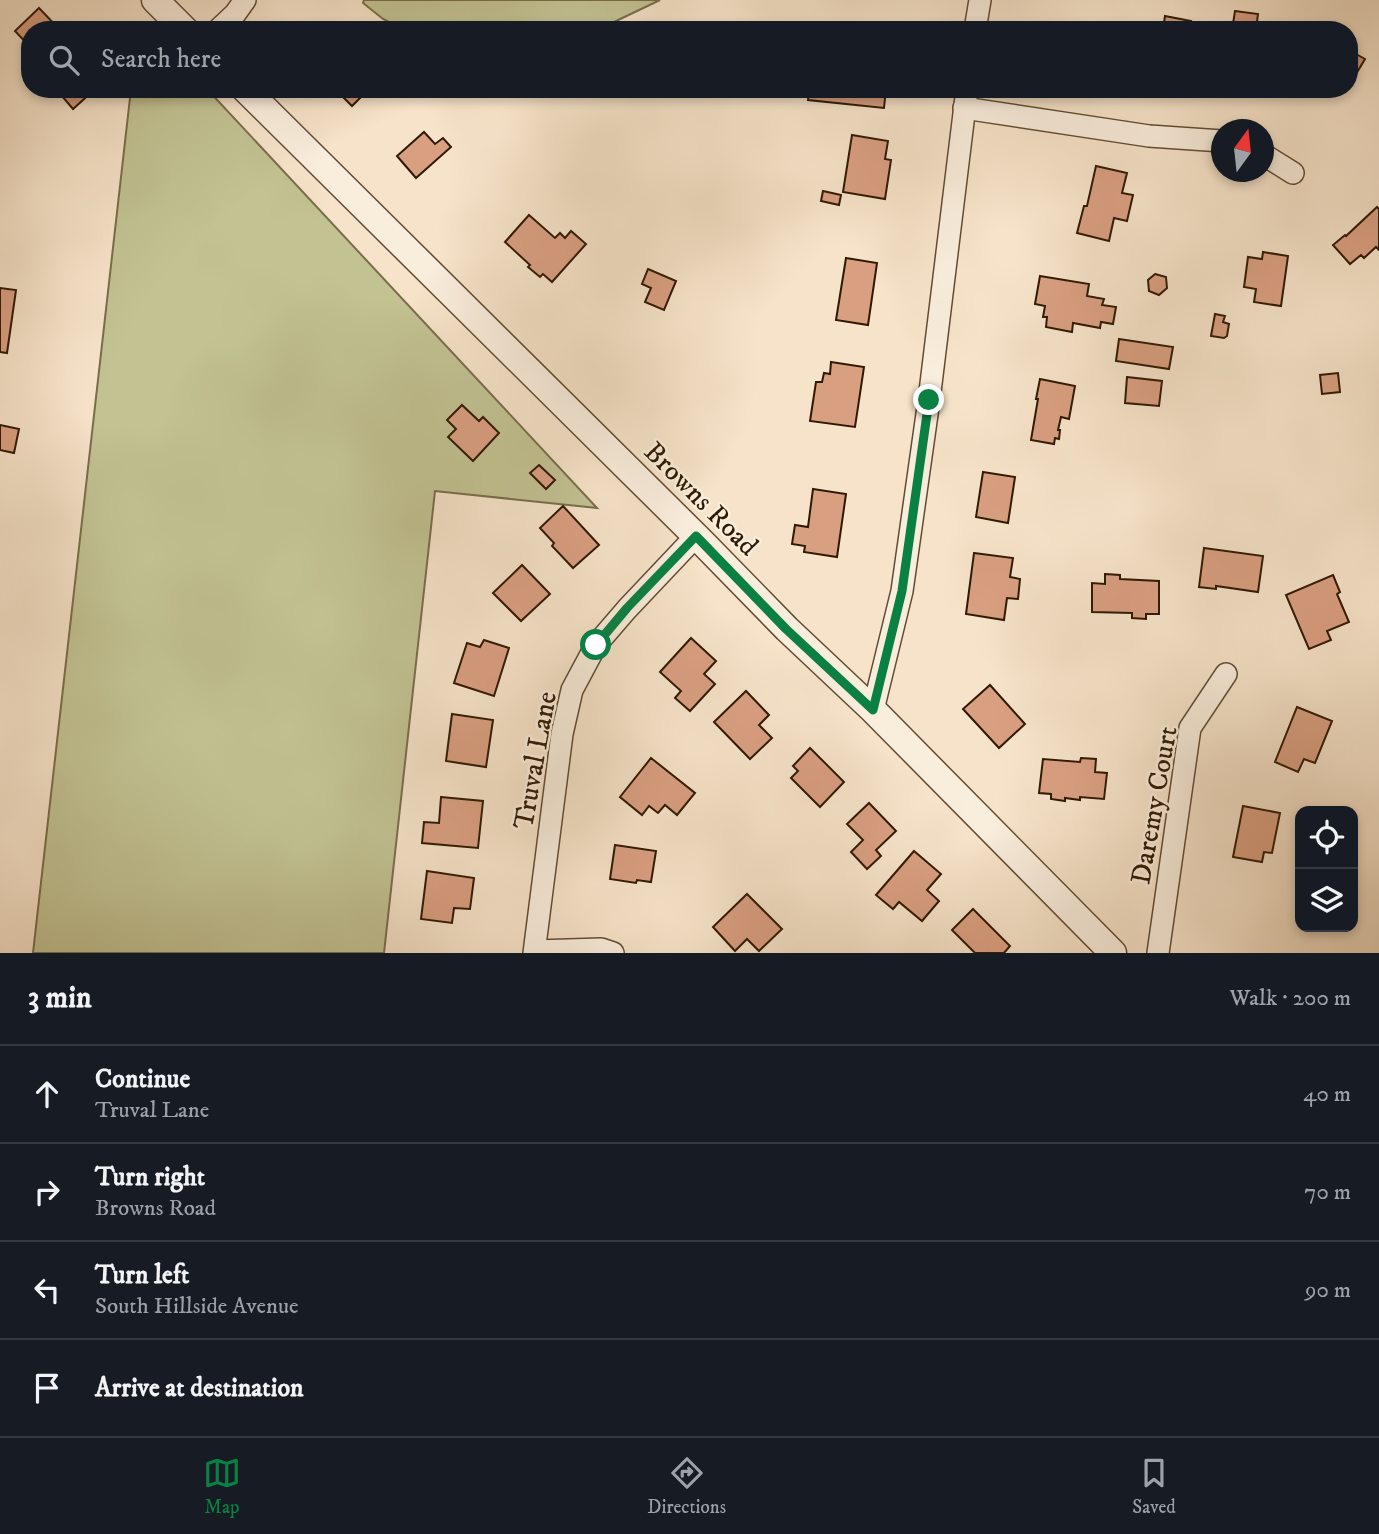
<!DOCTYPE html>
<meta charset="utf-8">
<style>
body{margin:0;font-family:"IM FELL DW Pica",serif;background:#242831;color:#f1f3f6}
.controls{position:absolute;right:21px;bottom:21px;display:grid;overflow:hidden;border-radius:14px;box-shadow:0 4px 10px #0003}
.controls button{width:63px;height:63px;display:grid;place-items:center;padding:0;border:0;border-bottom:2px solid #363941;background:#171b24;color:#f1f3f6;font:35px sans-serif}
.compass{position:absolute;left:1211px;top:119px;width:63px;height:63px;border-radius:50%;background:#171b24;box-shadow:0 4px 10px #0003;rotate:15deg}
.stop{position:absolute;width:21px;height:21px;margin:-16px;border:5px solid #0b8043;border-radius:50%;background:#fff}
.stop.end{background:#0b8043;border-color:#fff;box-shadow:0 2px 7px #0008}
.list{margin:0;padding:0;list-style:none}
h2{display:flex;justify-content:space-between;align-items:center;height:91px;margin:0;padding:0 28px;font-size:30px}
h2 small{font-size:23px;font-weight:400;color:#9ea1a6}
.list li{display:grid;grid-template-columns:46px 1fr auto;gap:21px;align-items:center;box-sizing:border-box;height:98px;padding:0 28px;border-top:2px solid #363941}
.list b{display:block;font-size:26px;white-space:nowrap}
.list p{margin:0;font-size:23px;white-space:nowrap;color:#9ea1a6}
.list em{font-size:23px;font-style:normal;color:#9ea1a6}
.icon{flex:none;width:38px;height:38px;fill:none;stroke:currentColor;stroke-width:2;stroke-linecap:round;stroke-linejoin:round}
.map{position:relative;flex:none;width:1379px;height:953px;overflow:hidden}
.search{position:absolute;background:#171b24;box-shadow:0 4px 10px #0003;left:21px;right:21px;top:21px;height:77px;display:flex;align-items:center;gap:18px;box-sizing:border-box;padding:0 24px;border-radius:28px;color:#9ea1a6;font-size:26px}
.sheet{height:483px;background:#171b24}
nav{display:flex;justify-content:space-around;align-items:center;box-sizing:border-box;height:98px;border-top:2px solid #363941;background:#171b24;font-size:19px;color:#9ea1a6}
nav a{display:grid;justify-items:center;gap:4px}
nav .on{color:#0b8043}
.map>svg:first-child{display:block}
</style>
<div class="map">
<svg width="1379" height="953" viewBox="0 0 1379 953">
<rect width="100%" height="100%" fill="#f6e3c9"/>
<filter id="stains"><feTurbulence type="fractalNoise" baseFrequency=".00286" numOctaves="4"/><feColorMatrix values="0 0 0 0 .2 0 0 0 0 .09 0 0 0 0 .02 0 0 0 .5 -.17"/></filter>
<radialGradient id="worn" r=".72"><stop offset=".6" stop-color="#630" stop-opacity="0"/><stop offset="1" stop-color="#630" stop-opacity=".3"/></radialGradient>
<g fill="#c2c293" stroke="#796e4a" stroke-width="2">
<polygon points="364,0 660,0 614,22 601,30 404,30 383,19 363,3"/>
<polygon points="131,89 207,89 597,508 435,491 384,953 33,953"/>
</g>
<g fill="#d99f81" stroke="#301902" stroke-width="2">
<polygon points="39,8 60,30 30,30 30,47 15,31"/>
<polygon points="1235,11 1258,14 1257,22 1278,25 1277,30 1232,30"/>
<polygon points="1165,16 1191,21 1189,30 1163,30"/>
<polygon points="1349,50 1365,59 1350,84 1349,84"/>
<polygon points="56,89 94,89 94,90 73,109"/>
<polygon points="335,89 369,89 352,106"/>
<polygon points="809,89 886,89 884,108 808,100"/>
<polygon points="424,132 435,144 443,138 451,147 416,178 397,156"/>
<polygon points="852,135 888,141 885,159 891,160 885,199 843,192"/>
<polygon points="1096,166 1127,173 1122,193 1133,195 1127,221 1114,218 1109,241 1077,233 1084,206 1087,206"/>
<polygon points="823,191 841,195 839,205 821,201"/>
<polygon points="1377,207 1379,209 1379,250 1376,247 1364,258 1361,255 1350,264 1333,245 1345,235 1346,236"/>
<polygon points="529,215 555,238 560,233 565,238 571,231 586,244 552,282 543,274 540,277 528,267 530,265 505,242"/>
<polygon points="1263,252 1288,256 1281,306 1254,302 1256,289 1244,287 1248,257 1262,259"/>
<polygon points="846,258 877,263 868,325 836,320"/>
<polygon points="648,269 676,281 664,310 645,302 651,288 642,284"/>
<polygon points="1155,274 1166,277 1167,288 1159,295 1149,291 1148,280"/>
<polygon points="1040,276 1089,284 1087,296 1104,299 1102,305 1116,307 1113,324 1101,322 1100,328 1073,323 1072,332 1046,327 1047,317 1043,317 1045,306 1035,304"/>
<polygon points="0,288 16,290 7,353 0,352"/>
<polygon points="1215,314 1225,316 1223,322 1229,324 1227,336 1224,338 1211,336"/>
<polygon points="1119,339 1173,347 1169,369 1116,361"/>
<polygon points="831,362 864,367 855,427 810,421 816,382 822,382 824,373 830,374"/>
<polygon points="1338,373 1340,392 1322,394 1320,375"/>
<polygon points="1127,377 1162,381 1159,406 1125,403"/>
<polygon points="1040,379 1075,386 1069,419 1061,417 1058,430 1060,430 1059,439 1055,438 1054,444 1031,440 1038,399 1036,399"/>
<polygon points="462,405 479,421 483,417 499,433 473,461 448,437 456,429 447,420"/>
<polygon points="0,425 19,429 14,453 0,450"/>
<polygon points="539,465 555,480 546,489 530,473"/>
<polygon points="983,472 1015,477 1008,523 976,517"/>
<polygon points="813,489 846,494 837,557 804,552 805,546 792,544 795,525 808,527"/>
<polygon points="563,506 599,545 573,568 552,546 554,543 540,528"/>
<polygon points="1204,548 1263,556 1258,592 1216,586 1216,589 1199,587"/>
<polygon points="974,553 1013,558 1010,577 1020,579 1018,599 1007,598 1004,620 966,614"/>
<polygon points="522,565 550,594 521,621 493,593"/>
<polygon points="1105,574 1120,575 1120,579 1159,581 1159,614 1146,614 1146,619 1132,618 1132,613 1092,612 1092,583 1105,584"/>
<polygon points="1333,575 1340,592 1337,594 1349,622 1327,631 1331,640 1309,649 1286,595"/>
<polygon points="691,638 716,661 704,674 715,684 690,711 675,698 681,691 660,672"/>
<polygon points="484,640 509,648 494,696 454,683 467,643 480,647"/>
<polygon points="990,685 1025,724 999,748 963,709"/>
<polygon points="746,691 769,715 759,725 772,738 750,759 714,722"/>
<polygon points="1297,707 1332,721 1315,763 1304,759 1298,772 1275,762"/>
<polygon points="452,714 493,720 486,767 446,761"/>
<polygon points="810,748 844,782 820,807 791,778 798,771 793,766"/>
<polygon points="651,758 695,793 677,815 665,805 658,813 649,806 642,815 620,797"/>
<polygon points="1081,758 1096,759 1095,772 1107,773 1104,799 1080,797 1080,800 1065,798 1065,801 1051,799 1051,794 1039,793 1043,759 1080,762"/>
<polygon points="441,797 483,801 478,848 422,843 424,822 439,823"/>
<polygon points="869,803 896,831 876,850 881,856 867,869 851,852 863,840 847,824"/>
<polygon points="1243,806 1280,813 1272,853 1264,852 1262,862 1233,857"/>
<polygon points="615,845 656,851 651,882 637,880 636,883 610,879"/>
<polygon points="914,851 941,874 927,890 939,901 922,921 899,902 893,909 876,895"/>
<polygon points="427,871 474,878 470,909 454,908 452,923 421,919"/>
<polygon points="747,894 782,929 759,951 747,939 735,951 713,927"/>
<polygon points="973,909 1010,946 1004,953 975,953 952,930"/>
</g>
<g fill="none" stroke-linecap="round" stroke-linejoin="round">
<g stroke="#624c34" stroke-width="24">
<g id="minor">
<polyline points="218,30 235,14 245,0"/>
<polyline points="975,30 980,0"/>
<polyline points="964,108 1149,136 1222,141"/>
<polyline points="1264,155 1293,173"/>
<polyline points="873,710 902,591 929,400 967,89"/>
<polyline points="535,951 601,949 613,953"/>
<polyline points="534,953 562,734 572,690 596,645 627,609 696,536"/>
<polyline points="1158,953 1190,728 1226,674"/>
</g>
</g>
<g stroke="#624c34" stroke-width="29">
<g id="tertiary">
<polyline points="155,0 185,30"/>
<polyline points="245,89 703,543 787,629 873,710 1113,953"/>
</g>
</g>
<use href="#minor" stroke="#f9eddc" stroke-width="21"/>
<use href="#tertiary" stroke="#f9eddc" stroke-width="26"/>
</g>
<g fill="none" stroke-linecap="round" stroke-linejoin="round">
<polyline stroke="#0b8043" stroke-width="9" points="596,645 627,608 696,536 786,629 873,710 902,591 929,400"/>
</g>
<g text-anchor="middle" stroke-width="5" stroke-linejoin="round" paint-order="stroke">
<g font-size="28" fill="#301902" stroke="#f9eddc">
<text transform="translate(702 498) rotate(45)" y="10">Browns Road</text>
<text transform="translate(534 760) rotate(-80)" y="10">Truval Lane</text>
<text transform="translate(1153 805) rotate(-80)" y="10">Daremy Court</text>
</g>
</g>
<rect width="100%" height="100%" filter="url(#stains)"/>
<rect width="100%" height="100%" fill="url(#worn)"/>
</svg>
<div class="controls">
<button><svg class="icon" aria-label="locate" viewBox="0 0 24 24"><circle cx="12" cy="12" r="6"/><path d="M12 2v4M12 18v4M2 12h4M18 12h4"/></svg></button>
<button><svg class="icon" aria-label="layers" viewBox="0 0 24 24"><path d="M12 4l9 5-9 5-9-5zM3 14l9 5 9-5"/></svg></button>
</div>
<svg class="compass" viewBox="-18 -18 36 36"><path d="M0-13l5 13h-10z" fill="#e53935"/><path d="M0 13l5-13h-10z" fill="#9ea1a6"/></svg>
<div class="stop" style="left:596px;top:645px"></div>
<div class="stop end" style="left:929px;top:400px"></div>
<div class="search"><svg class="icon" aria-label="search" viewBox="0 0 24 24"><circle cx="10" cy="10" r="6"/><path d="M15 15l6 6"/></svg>Search here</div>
</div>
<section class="sheet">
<h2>3 min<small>Walk · 200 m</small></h2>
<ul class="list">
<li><svg class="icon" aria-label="ahead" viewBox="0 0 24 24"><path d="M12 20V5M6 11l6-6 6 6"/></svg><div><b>Continue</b><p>Truval Lane</p></div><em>40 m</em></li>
<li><svg class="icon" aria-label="right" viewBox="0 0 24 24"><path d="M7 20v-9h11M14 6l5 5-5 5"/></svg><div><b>Turn right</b><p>Browns Road</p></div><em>70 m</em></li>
<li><svg class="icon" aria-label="left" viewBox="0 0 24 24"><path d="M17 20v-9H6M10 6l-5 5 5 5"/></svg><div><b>Turn left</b><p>South Hillside Avenue</p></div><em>90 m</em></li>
<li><svg class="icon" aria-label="arrive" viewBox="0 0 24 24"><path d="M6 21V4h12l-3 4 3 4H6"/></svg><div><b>Arrive at destination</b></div></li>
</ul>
</section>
<nav>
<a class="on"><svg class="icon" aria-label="map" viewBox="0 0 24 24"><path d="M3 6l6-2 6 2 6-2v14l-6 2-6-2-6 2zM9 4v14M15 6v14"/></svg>Map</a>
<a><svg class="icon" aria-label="directions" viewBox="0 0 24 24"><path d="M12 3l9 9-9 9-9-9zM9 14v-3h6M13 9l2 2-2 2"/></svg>Directions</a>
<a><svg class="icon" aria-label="saved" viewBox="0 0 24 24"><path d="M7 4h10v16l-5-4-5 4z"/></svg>Saved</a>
</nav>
